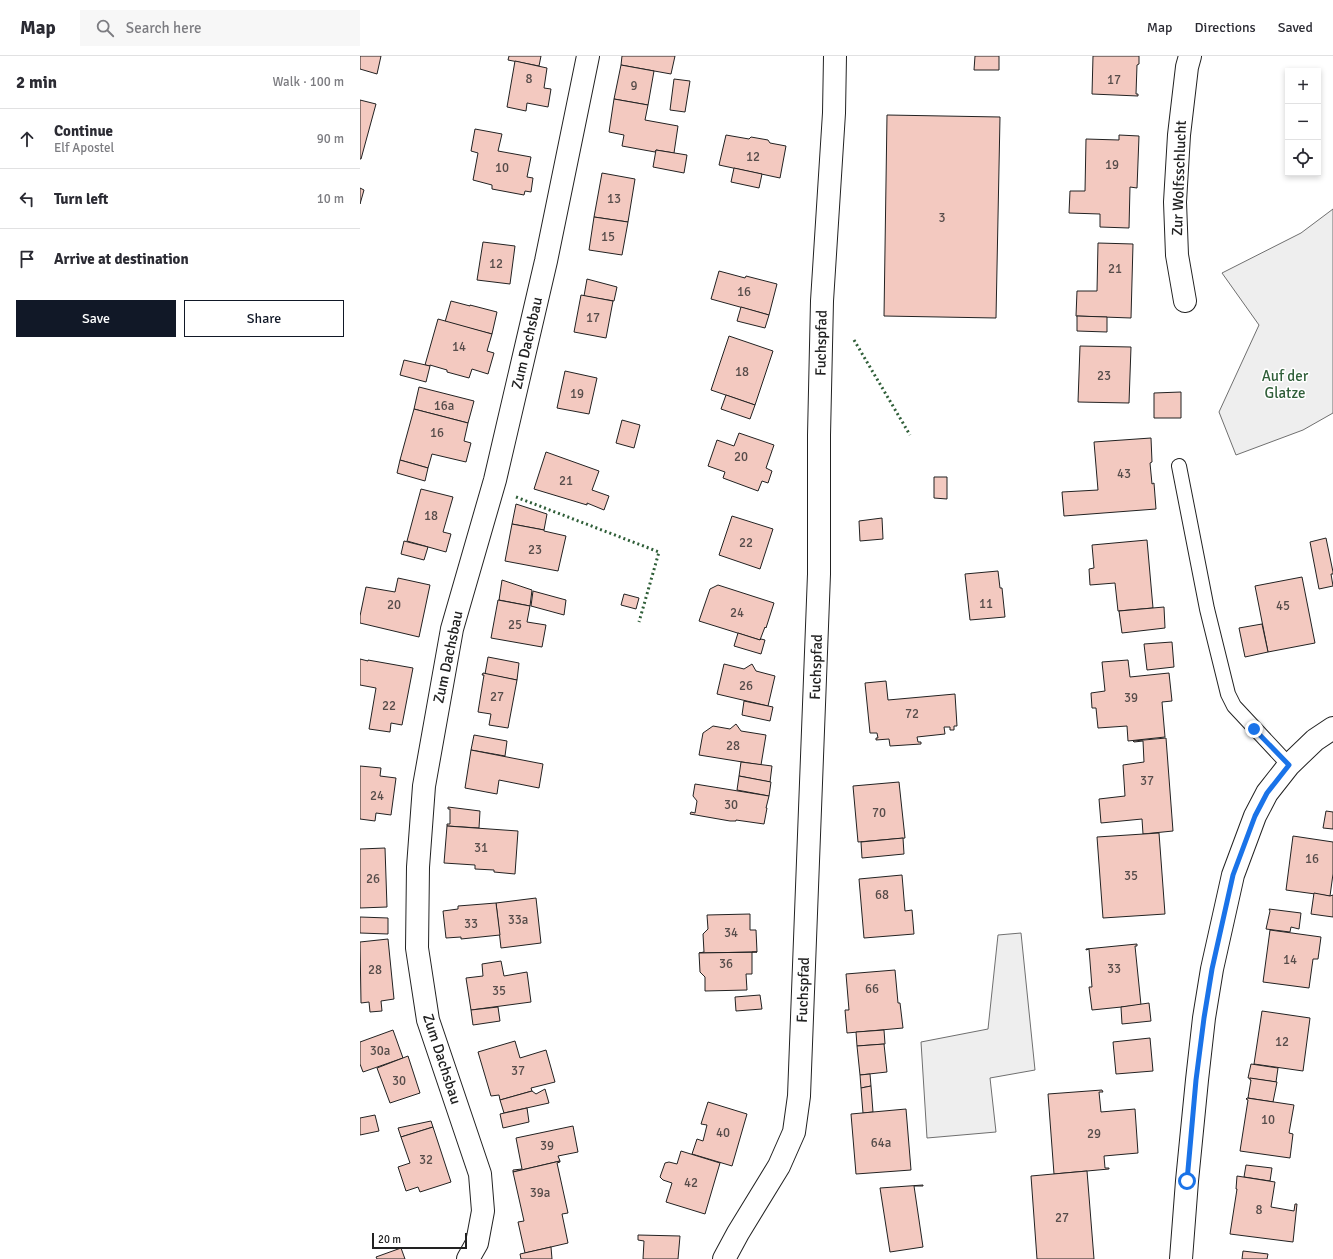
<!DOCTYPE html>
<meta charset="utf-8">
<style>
body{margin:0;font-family:Signika,sans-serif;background:#f7f7f7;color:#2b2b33}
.controls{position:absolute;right:12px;top:12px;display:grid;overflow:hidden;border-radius:0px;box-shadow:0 2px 6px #0003}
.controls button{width:36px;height:36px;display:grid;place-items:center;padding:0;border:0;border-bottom:1px solid #e1e1e2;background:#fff;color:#2b2b33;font:20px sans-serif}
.scale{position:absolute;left:12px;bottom:10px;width:95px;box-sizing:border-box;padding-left:4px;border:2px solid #222;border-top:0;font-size:11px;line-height:14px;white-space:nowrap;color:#222;-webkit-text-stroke:3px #fff;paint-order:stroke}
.stop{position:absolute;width:12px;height:12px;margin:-9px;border:3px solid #1a73e8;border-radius:50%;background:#fff}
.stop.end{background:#1a73e8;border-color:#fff;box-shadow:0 1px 4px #0008}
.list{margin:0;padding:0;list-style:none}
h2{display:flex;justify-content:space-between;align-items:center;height:52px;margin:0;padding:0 16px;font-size:17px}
h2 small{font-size:13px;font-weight:400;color:#7c7c81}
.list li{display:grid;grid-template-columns:26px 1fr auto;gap:12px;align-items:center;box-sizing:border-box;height:60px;padding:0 16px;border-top:1px solid #e1e1e2}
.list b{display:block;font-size:15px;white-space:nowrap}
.list p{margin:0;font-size:13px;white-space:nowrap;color:#7c7c81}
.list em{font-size:13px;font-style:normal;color:#7c7c81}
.actions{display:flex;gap:8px;padding:12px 16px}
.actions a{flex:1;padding:9px 0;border:1px solid #111827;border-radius:0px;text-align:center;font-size:14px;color:#111827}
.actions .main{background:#111827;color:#fff}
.icon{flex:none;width:22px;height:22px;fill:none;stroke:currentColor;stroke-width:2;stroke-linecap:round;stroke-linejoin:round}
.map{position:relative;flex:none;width:973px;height:1203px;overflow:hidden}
header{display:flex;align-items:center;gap:24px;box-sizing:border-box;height:56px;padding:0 20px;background:#fff;border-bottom:1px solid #e1e1e2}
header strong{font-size:19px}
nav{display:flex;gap:22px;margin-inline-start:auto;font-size:14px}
.search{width:280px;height:36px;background:#f7f7f7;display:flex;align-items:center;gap:10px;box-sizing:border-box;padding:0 14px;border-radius:0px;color:#7c7c81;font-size:15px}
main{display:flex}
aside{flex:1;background:#fff}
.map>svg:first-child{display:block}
</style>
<header>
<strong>Map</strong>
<div class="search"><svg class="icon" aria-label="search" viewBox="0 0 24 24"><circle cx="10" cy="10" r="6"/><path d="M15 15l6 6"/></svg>Search here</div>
<nav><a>Map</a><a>Directions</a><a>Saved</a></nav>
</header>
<main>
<aside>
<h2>2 min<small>Walk · 100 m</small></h2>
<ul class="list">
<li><svg class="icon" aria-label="ahead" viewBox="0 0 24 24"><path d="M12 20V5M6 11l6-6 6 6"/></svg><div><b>Continue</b><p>Elf Apostel</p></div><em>90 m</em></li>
<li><svg class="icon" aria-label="left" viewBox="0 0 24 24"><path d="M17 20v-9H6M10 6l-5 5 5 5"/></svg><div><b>Turn left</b></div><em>10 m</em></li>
<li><svg class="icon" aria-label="arrive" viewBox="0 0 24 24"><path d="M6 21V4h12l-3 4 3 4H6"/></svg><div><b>Arrive at destination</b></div></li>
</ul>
<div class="actions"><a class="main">Save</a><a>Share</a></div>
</aside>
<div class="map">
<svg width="973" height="1203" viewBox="0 0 973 1203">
<rect width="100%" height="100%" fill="#fff"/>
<g fill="#eee" stroke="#6f6f6f">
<polygon points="973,153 973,357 943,374 876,399 859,356 899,269 862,217 941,177"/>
<polygon points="661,877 675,1014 630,1022 636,1076 567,1082 561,986 628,973 638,879"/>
</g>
<g fill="#f3c9c0" stroke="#222">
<polygon points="0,0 21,0 17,18 0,13"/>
<polygon points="149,0 181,0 179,10 148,4"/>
<polygon points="262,0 315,0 311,18 261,9"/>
<polygon points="615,0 639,0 639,14 614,14"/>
<polygon points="733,0 779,0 779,8 777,9 776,38 778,38 778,40 732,38"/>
<polygon points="155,5 187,12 184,32 191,33 188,51 167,47 166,55 147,51"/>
<polygon points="261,9 294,15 288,49 254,43"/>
<polygon points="314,23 330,25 325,56 310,54"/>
<polygon points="254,43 288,49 285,64 318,70 314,97 296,94 295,96 262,90 264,79 249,76"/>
<polygon points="0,44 16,48 1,103 0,103"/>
<polygon points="527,59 640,61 636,262 524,260"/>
<polygon points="115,73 142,78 138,95 171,101 167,121 173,122 171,136 165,135 164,139 132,133 132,129 113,124 118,97 111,95"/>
<polygon points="366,79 389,83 391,81 408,84 410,87 426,90 420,122 359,109"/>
<polygon points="759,79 779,80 777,132 770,131 769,172 740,171 740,158 709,157 710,135 725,135 726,83 759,84"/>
<polygon points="296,94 327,99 324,117 293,111"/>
<polygon points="374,112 402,118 399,132 371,126"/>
<polygon points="242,117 275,123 268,166 234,161"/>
<polygon points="0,132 4,134 0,148"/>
<polygon points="234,161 268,166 262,199 229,194"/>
<polygon points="123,186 155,190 150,228 117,224"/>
<polygon points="738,187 773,188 771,262 716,260 717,235 737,235"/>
<polygon points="359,215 385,222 386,220 417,228 409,259 351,243"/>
<polygon points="227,223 257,231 254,245 224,240"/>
<polygon points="221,239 253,245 246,282 214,276"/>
<polygon points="91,245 110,250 110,249 137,256 132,278 85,266"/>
<polygon points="381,251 409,259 405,272 377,265"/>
<polygon points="717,260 747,261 747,276 717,275"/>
<polygon points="78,263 132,278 127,295 134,297 128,318 112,313 109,322 87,316 87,314 70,309 70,310 65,309"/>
<polygon points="369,280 413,295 395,349 351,334"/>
<polygon points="720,290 771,291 769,347 718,346"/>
<polygon points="44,304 70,310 66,326 40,319"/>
<polygon points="205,315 237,322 229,358 197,352"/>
<polygon points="59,331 114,345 108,367 54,353"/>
<polygon points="821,336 821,362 794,362 794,337"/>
<polygon points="366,339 395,349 390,363 361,353"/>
<polygon points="54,353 108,367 104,385 111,387 106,406 72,398 68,412 40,404"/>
<polygon points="262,364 280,369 274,392 256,387"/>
<polygon points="379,377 414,389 406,412 412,415 408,427 402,425 398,435 363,422 365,416 348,410 357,384 374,390"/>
<polygon points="791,382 792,406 790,407 792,428 794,427 796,453 704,460 702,436 738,434 734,386"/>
<polygon points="186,396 239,415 232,434 249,440 244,454 227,447 227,449 174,433"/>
<polygon points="40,404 68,412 65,425 37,417"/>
<polygon points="574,421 587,421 587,443 574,442"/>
<polygon points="61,433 93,441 83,476 91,478 86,496 47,485"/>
<polygon points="156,448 187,458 184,474 152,468"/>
<polygon points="372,460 413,473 400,513 359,499"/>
<polygon points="522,462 523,483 500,485 499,465"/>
<polygon points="152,468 184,474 184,475 206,480 198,515 145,505"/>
<polygon points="966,482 973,516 973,518 971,518 973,530 959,533 950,486"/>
<polygon points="787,484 793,552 758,555 755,527 730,529 729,513 734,512 732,489"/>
<polygon points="44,485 68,491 64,504 41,498"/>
<polygon points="638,515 640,532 642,532 645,561 610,564 605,518"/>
<polygon points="942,521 955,587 908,596 895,530"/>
<polygon points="38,522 70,529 59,581 0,567 0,560 6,531 35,536"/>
<polygon points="142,524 172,534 170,550 139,544"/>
<polygon points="358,529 414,547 406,572 405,571 400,584 339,565 350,533"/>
<polygon points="173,535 206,544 204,559 171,550"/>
<polygon points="264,538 279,542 276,553 261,549"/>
<polygon points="138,544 170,550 167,566 186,569 182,591 131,582"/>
<polygon points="804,551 805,572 762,577 759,555"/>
<polygon points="902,568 908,596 885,601 879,572"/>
<polygon points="378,577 400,584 401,583 405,584 401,598 374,590"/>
<polygon points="812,586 814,611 787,614 784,588"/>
<polygon points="128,601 159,607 157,624 125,618"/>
<polygon points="0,603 8,605 8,604 53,612 42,669 31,667 30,676 9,673 16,632 0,629"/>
<polygon points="768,604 770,621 809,617 812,645 802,646 805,681 768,685 767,670 738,672 736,652 732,652 731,637 745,635 742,606"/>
<polygon points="364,608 384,613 392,608 396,615 415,620 408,650 357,638"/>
<polygon points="123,617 157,624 148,672 129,669 131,658 118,656 124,619 122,619"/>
<polygon points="526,625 528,644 595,638 597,670 594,670 594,674 590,674 590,671 584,671 585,678 557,681 558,686 561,686 561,688 530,690 529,683 516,684 516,682 518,682 517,677 510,677 505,627"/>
<polygon points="384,645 413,651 410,665 382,659"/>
<polygon points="376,668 381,675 406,679 401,709 339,699 343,677 353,670 370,673"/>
<polygon points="114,679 147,685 145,700 111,694"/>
<polygon points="806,682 813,775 783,778 782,763 741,767 739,743 765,740 763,709 784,706 783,685 774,686 773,685"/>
<polygon points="111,694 183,708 179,732 139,724 137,738 105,732"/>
<polygon points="381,706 412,710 410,726 379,720"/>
<polygon points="0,710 21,712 20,720 36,722 31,759 16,757 15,765 0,763"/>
<polygon points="379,720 411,726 409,740 377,734"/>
<polygon points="539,726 545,782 498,786 493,730"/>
<polygon points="335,728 409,740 406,752 407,752 404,768 376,764 376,765 370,765 330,758 331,756 335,757 337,745 333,740"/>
<polygon points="88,751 120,755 119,772 87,770 87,768 90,768 90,753 88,753"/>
<polygon points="966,755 973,756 973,773 963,772"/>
<polygon points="87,770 158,775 155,818 134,816 134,814 115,813 115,809 84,807"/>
<polygon points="799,777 805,858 743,862 737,781"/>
<polygon points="933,780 973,786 973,818 970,840 926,834"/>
<polygon points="543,782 544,798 502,802 501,786"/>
<polygon points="25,792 27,851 0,852 0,793"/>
<polygon points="542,819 545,855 552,854 554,878 504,882 499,823"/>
<polygon points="954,837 970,840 973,839 973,861 951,858"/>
<polygon points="176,842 181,887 141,892 136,847"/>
<polygon points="136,847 140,879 101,883 101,881 86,882 83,855 98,853 98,850"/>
<polygon points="909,853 941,857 939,873 931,871 930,876 906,873 910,855"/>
<polygon points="390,858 390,874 396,874 397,896 339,897 344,896 343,878 348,873 347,859"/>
<polygon points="0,861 28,862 28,878 0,877"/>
<polygon points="910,874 961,881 958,903 953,903 949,932 903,926"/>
<polygon points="28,883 34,943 21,945 22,955 10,956 9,946 1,947 0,886"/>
<polygon points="777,888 777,890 775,890 781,949 732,954 729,931 732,931 729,893 726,894 726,893"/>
<polygon points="392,896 392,918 386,918 387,934 345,935 345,921 340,916 339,897 397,896"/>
<polygon points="141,905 144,920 167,916 171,946 111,954 106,922 123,920 122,908"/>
<polygon points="535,914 538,947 540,947 543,972 487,977 485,954 489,954 486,918"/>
<polygon points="400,939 402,953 376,955 375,941"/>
<polygon points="789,947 791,965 762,968 761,951"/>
<polygon points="138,951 140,965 113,969 111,954"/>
<polygon points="902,955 950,962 943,1015 894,1008"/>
<polygon points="33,974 43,1002 3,1016 0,1008 0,986"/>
<polygon points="524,974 525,988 497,990 496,976"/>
<polygon points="790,982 793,1015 756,1018 753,986"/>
<polygon points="155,985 160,1002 186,994 195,1026 171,1032 172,1035 140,1044 139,1039 131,1040 118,996"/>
<polygon points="524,988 527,1016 500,1019 497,990"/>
<polygon points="48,1000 60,1037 30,1047 17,1012"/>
<polygon points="891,1008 918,1012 916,1026 888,1022"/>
<polygon points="510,1018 511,1030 501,1032 500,1019"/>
<polygon points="890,1022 917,1026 913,1046 888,1042 891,1024 890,1024"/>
<polygon points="511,1030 513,1056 503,1057 501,1032"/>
<polygon points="185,1033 189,1047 144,1057 140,1044 172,1035 176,1038"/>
<polygon points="742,1034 743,1036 739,1036 741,1056 775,1053 778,1097 744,1100 745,1112 749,1112 749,1113 694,1118 688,1038"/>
<polygon points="887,1042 934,1049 929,1077 933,1078 930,1102 880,1095 888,1044 886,1043"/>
<polygon points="348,1046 387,1058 372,1110 332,1098 337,1083 343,1085 347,1069 341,1068"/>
<polygon points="167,1052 169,1066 143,1072 140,1058"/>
<polygon points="546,1053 551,1114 496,1118 491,1058"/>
<polygon points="15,1059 19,1075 0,1079 0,1062"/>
<polygon points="71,1065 73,1071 41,1081 38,1072"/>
<polygon points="213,1070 218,1096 198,1100 200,1105 153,1116 153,1114 162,1113 156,1082"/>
<polygon points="73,1071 91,1126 60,1136 58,1131 46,1135 38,1111 50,1107 41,1081"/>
<polygon points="321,1095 360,1107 345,1158 306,1146 312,1127 303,1124 300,1121 305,1107 309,1106 317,1108"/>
<polygon points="200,1105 200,1106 197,1107 208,1157 202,1158 208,1187 165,1197 158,1166 164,1165 153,1116"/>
<polygon points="886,1109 912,1112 910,1125 884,1121"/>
<polygon points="727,1115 734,1203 677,1203 671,1120"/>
<polygon points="877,1120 915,1126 911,1151 934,1155 935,1148 937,1148 933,1186 870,1178 877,1133 876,1133"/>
<polygon points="563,1129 563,1130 554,1130 563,1191 530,1196 520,1132"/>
<polygon points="278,1179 320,1180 318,1203 283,1203 284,1185 278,1184"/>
<polygon points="191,1191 192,1203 161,1203 160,1198"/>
<polygon points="41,1192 45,1203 17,1203 16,1201"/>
<polygon points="883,1195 908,1198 907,1203 882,1203"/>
</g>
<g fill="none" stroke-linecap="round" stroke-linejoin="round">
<g stroke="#222" stroke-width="16">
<polyline id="service" points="819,410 847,553 868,638 874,650 929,709"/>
</g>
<g stroke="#222" stroke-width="24">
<g id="minor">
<polyline points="825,245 817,199 815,146 819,79 827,11 830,0"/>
<polyline points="108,1203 117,1187 123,1155 120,1118 68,964 57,892 58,811 64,730 92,573 135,424 186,205 228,0"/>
<polyline points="364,1203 378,1177 419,1110 434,1076 439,1040 459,518 459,379 462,245 474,57 475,0"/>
<polyline points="821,1203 827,1125 837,1024 844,962 852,913 873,819 895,760 907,737 929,709 955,684 973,672"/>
</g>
</g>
<use href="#service" stroke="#fff" stroke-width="14"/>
<use href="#minor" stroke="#fff" stroke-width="22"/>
<g stroke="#2f5e38" stroke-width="3" stroke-dasharray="2 3" stroke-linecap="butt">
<polyline points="494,284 550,379"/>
<polyline points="156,441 299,496 279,566"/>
</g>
</g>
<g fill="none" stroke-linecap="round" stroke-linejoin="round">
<polyline stroke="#1a73e8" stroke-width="5" points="827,1125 836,1024 844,962 852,913 873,819 895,760 907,737 929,709 894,673"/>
</g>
<g text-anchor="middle" stroke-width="3" stroke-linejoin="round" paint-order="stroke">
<g font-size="13" fill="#564c4a">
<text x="169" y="27">8</text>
<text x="754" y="28">17</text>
<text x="274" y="34">9</text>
<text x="393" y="105">12</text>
<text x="752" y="113">19</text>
<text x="142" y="116">10</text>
<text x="254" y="147">13</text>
<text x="582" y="166">3</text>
<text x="248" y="185">15</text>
<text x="136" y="212">12</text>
<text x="755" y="217">21</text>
<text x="384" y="240">16</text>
<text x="233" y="266">17</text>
<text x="99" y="295">14</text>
<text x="382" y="320">18</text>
<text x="744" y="324">23</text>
<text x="217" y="342">19</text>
<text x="84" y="354">16a</text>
<text x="77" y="381">16</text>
<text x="381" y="405">20</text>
<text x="764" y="422">43</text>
<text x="206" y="429">21</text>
<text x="71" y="464">18</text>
<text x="386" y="491">22</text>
<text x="175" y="498">23</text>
<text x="626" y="552">11</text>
<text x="34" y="553">20</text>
<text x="923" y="554">45</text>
<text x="377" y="561">24</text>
<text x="155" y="573">25</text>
<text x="386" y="634">26</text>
<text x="137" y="645">27</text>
<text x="771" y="646">39</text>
<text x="29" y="654">22</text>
<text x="552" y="662">72</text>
<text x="373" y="694">28</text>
<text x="787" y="729">37</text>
<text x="17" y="744">24</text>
<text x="371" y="753">30</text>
<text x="519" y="761">70</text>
<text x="121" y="796">31</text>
<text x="952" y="807">16</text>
<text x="771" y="824">35</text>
<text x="13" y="827">26</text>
<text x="522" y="843">68</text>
<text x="158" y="868">33a</text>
<text x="111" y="872">33</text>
<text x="371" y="881">34</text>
<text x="930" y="908">14</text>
<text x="366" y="912">36</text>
<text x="754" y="917">33</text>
<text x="15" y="918">28</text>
<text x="512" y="937">66</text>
<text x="139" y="939">35</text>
<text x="922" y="990">12</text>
<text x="20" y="999">30a</text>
<text x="158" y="1019">37</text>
<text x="39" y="1029">30</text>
<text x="908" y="1068">10</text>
<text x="363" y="1081">40</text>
<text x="734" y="1082">29</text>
<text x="521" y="1091">64a</text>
<text x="187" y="1094">39</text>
<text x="66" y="1108">32</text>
<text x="331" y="1131">42</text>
<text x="180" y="1141">39a</text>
<text x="899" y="1158">8</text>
<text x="702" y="1166">27</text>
</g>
<g font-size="15" fill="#222" stroke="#fff">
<text transform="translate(819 122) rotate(-88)" y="5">Zur Wolfsschlucht</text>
<text transform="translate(167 287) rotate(-77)" y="5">Zum Dachsbau</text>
<text transform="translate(461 287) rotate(-89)" y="5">Fuchspfad</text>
<text transform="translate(88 601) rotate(-78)" y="5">Zum Dachsbau</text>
<text transform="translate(456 611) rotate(-88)" y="5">Fuchspfad</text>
<text transform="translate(443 934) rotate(-88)" y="5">Fuchspfad</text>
<text transform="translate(82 1003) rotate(72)" y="5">Zum Dachsbau</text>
</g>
<g font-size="15" fill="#2f5e38" stroke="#fff">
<text x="925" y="325">Auf der<tspan x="925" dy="17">Glatze</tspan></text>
</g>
</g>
</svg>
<div class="controls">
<button>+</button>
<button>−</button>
<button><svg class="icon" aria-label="locate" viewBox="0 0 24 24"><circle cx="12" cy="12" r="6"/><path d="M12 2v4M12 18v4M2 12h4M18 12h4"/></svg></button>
</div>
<div class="scale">20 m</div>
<div class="stop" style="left:827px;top:1125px"></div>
<div class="stop end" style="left:894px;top:673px"></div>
</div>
</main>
